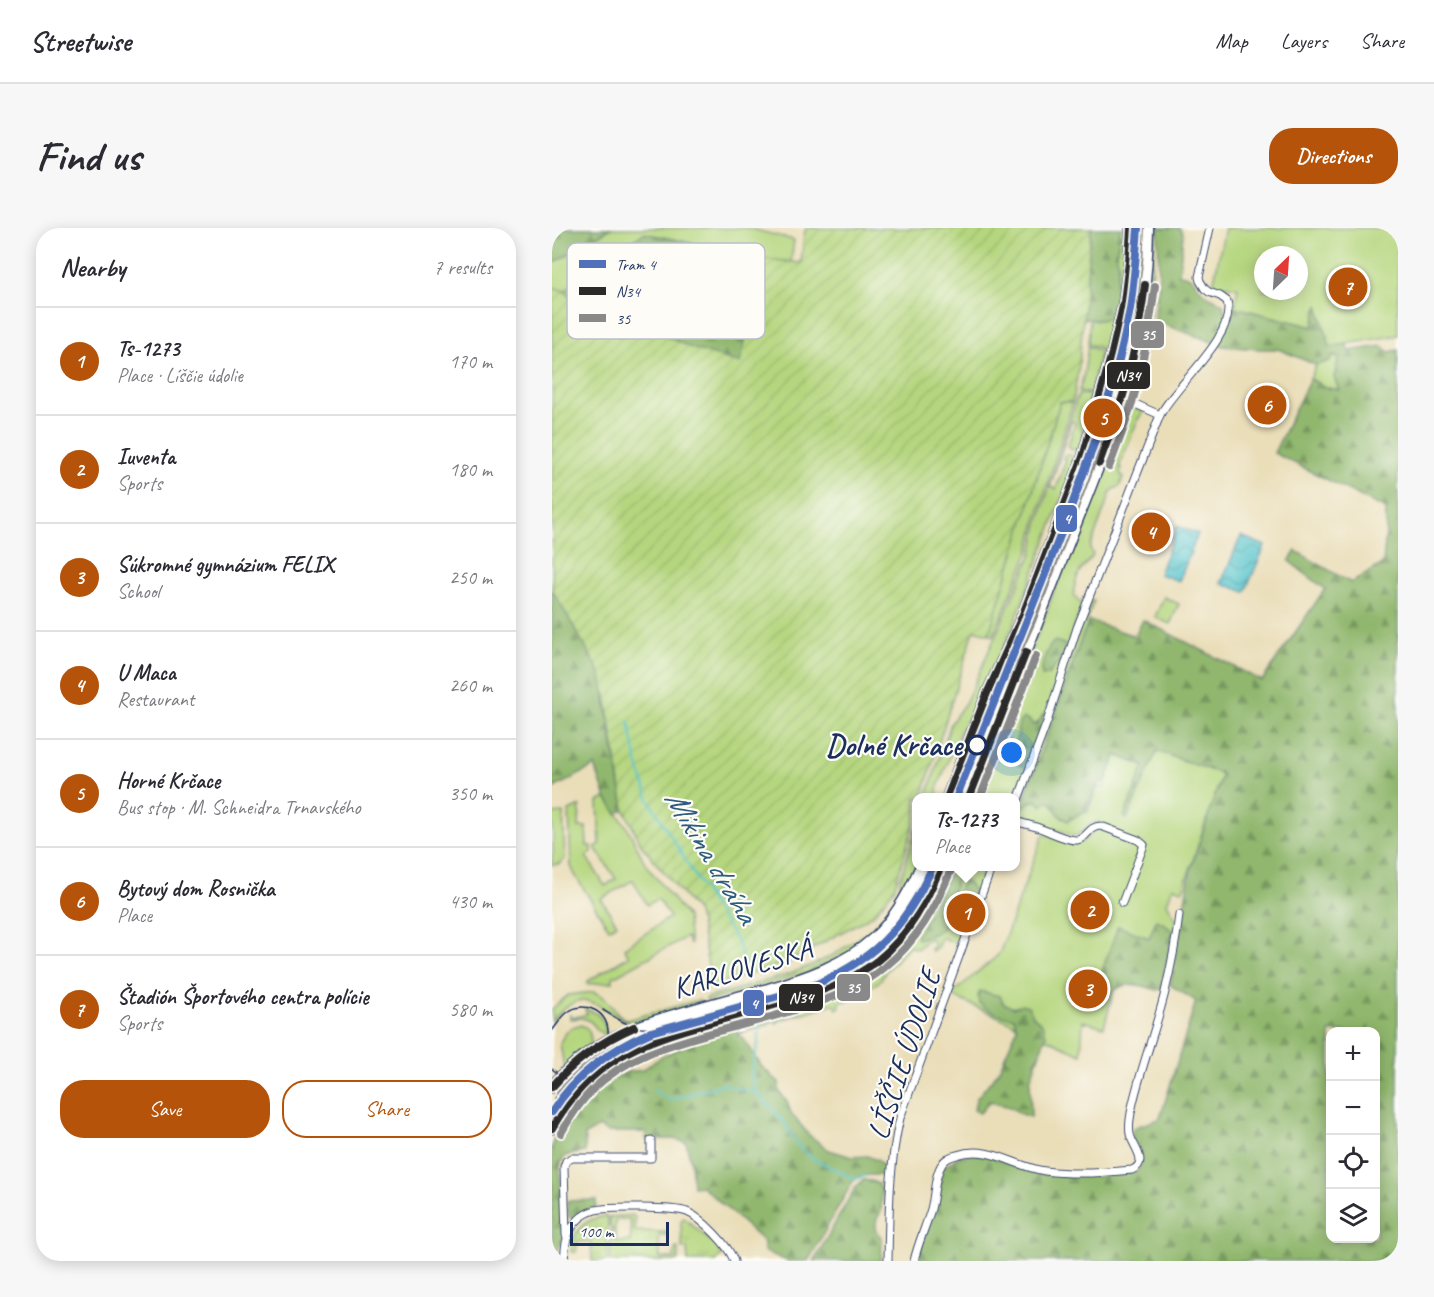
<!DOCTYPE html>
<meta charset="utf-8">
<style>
body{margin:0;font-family:Caveat,sans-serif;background:#f7f7f7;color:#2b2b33}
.controls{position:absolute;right:18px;bottom:18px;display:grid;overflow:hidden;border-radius:12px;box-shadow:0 3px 15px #0003}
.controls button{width:54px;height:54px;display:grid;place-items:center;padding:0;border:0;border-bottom:2px solid #e1e1e2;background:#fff;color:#2b2b33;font:30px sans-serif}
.compass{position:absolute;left:702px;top:18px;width:54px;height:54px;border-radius:50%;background:#fff;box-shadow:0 3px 15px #0003;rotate:25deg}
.scale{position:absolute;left:18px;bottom:15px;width:99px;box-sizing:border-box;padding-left:6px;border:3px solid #1b2f5e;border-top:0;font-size:16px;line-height:21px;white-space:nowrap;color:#1b2f5e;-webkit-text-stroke:4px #fdfcf7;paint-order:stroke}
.you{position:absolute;left:460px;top:525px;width:21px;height:21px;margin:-15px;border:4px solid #fff;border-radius:50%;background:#1a73e8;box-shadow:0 0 0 9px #1a73e833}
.badge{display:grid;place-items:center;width:39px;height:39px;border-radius:50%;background:#b45309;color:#fff;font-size:20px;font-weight:700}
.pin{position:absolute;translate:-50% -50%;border:3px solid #fff;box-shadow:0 2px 6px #0006}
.popup{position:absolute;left:360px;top:565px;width:108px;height:78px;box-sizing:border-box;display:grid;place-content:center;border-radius:12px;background:#fff;filter:drop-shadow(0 2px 4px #0005);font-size:20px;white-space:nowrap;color:#7c7c81}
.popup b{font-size:22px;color:#2b2b33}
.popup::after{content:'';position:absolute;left:50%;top:100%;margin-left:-12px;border:12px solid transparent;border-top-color:#fff}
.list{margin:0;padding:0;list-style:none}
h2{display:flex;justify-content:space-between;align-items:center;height:78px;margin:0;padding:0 24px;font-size:26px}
h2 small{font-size:20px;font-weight:400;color:#7c7c81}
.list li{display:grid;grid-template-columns:39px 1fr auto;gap:18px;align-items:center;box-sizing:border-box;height:108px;padding:0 24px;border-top:2px solid #e1e1e2}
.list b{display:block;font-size:22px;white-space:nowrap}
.list p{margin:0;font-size:20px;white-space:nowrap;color:#7c7c81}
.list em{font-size:20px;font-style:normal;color:#7c7c81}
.actions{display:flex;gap:12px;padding:18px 24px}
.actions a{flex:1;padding:14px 0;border:2px solid #b45309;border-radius:24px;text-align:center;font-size:21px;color:#b45309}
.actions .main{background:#b45309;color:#fff}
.icon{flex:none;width:33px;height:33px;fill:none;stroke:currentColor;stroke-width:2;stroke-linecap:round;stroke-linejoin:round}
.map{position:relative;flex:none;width:846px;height:1033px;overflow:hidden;border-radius:24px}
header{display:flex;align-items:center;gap:36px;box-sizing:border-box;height:84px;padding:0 30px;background:#fff;border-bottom:2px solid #e1e1e2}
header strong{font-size:28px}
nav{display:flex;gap:33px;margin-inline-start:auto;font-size:21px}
.intro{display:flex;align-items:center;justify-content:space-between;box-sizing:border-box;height:144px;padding:0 36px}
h1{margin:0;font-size:42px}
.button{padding:15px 27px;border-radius:24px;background:#b45309;color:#fff;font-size:21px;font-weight:700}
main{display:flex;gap:36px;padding:0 36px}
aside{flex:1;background:#fff;border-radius:24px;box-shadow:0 3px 15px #0003}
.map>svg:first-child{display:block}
</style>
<header>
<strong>Streetwise</strong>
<nav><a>Map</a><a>Layers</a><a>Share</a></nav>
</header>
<div class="intro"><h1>Find us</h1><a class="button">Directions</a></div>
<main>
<aside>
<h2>Nearby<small>7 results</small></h2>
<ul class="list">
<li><span class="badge">1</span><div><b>Ts-1273</b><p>Place · Líščie údolie</p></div><em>170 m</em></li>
<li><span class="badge">2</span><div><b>Iuventa</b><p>Sports</p></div><em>180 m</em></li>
<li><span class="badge">3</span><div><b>Súkromné gymnázium FELIX</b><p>School</p></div><em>250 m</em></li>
<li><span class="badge">4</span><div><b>U Maca</b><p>Restaurant</p></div><em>260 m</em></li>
<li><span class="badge">5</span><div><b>Horné Krčace</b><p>Bus stop · M. Schneidra Trnavského</p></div><em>350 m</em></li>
<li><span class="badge">6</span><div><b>Bytový dom Rosnička</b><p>Place</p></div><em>430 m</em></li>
<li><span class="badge">7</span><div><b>Štadión Športového centra polície</b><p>Sports</p></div><em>580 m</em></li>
</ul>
<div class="actions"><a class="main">Save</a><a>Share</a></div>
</aside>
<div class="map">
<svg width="846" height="1033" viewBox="0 0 846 1033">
<defs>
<pattern id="forest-firs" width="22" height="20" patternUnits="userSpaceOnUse" patternTransform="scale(1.5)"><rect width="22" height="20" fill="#90b76d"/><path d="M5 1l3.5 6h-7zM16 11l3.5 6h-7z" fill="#75955d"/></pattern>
<pattern id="park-tufts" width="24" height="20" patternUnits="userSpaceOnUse" patternTransform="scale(1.5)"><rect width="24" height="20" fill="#b5d67e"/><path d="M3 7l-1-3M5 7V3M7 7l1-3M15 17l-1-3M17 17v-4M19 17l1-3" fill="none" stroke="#9bb86f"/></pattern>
<pattern id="garden-furrows" width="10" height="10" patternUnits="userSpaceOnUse" patternTransform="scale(1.5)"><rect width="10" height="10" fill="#b5d67e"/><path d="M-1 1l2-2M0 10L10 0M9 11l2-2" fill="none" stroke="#9bb86f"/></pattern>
<pattern id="water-waves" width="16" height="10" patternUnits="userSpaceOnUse" patternTransform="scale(1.5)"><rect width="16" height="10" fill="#56c4cb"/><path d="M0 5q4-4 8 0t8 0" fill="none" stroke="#46a0a8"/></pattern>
</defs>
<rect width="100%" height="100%" fill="#fdfcf7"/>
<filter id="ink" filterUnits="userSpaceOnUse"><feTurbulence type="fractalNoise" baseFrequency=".0167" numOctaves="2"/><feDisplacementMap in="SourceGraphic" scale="12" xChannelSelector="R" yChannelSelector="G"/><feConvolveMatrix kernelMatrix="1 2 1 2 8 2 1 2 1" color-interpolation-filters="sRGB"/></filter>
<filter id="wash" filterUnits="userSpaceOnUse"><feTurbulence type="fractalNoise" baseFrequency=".008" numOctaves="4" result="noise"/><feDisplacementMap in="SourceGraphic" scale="24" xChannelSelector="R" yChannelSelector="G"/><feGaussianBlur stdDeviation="1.35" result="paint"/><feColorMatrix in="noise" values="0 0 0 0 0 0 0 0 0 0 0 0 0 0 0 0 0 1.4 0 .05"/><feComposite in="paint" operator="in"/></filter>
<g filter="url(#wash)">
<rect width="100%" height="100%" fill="#eadeb9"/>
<g fill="#b5d67e" stroke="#68826e" stroke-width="1.5" fill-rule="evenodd">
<polygon points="59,0 196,0 242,12 239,34 213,31 92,5 12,63 0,59 0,36"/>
<polygon points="568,0 575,0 572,49 563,93 555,119 550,120 536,116 538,91 544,93 563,85 564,57 567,37 564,26 568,7"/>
<polygon points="601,0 603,0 598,88 595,90"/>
<path d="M673,0H846V107L778,119L766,79L761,99L682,79L686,60C678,57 669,59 661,57ZM711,27H747V63H711Z"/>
<polygon points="536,118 549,123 538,166 527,163 532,146"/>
<polygon points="781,127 787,130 782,149 787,162 775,160 758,151 764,137 777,133"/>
<polygon points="531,166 538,168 537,172 540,173 528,219 522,222 518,220 516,218 523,195 519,193 498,259 504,261 514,232 511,230 513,227 518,227 524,230 524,234 462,396 423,482 408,503 385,561 386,569 374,570 399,495 413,475 421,459 480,325 486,295 526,167"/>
<polygon points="508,174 521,174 484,293 477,324 441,408 437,406"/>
<path d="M579,180L591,183L588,190L587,189L567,239L569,240L568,245L571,250L567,259L563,260L559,264L539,317L538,321L541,326C539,333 536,332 532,338C526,343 521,360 522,367L530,377L514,421L494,486L490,488C488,493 486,496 481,497L477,492L467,504L463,515L456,512L453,509L459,491L456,490L469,450L571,185L574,181Z"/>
<polygon points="612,369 627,376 618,396 603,389"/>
<path d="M539,373H542L535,391L537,393L530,409L493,515L469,578L472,579C482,569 486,574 498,573L508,588L516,592L534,582L535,585L546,558L551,560L564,527L592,538L605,523L670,546L631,662L621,659L615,675L624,691L621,713L619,715L621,704L600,714L547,760L561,765L552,799L531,793L529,826L400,768L402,764L444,729L448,724L491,607C511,607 520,627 539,606C543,602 545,599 547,594C536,594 533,605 522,608L466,588L464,584L490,514L528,400Z"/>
<path d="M488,505L463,569L429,570L448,523L451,526L457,528C460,534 465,537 471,538L475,529L477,519Z"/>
<polygon points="54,570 75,599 94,637 135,689 138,717 134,709 61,749 61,754 35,756 36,753 77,728 72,720 118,689 106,671 95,677 81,652 49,671 65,696 57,701 23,647 19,638 17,583 28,578 27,599 34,599 35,618 40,618 40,624 34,628 53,658 64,651 44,621 44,618 48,617 46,574"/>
<polygon points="11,585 13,631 7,636 0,637 0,627 1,626 0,586"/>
<polygon points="364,600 365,639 351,667 328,698 302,721 255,745 157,773 154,772 155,770 238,746 267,734 281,727 317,703 343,675 347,666 348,653"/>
<path d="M396,639H402H400L378,684L401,690L399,668L408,640L407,639H436L432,649H430L405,716L389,709L386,718L380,723L378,721L383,716L377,710L365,721L357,718L333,744C329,758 312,761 300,765L301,771L289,774L287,776L288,780L285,781L283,777L280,776L249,786L244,784L224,787L200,794L181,802L177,796L179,793L282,763L367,693L380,673Z"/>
<path d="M42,764C60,770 62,788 75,792L146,772L149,773L147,776L80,796C46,782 33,753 0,793V781L16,767Z"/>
<path d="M33,781C47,784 54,793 54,807C43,804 44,795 34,791C29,789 23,791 18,791V787L20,790L35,786Z"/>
<path d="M27,797C38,798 39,807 39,817L12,839L8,815C11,807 18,798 27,797Z"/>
</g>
<g fill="url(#forest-firs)" stroke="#567366" stroke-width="1.5" fill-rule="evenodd">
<polygon points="0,0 59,0 0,36"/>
<path d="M539,0H568V7L564,26L567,37L564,57L563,85C552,94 544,93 531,90Z"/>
<path d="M606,0H628L631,7L627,46C648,49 641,57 653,66C659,70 665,72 671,76L673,85L681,87L682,79L761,99L766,77L778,119L795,116L796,123L830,118L837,124L846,122V1033H366L369,1017L380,987L391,940L404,930L417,926L437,927L466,940L491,946L548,948L584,944C597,929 586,926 581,911C580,908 581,904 581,900L607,891L609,887L644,773L618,757L639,640L670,546L605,523L575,591L572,589L592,538L564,527L554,552L544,558L534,582L516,593L508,588L498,573L495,574L490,578L484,572L477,574L472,579L469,578L493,515L530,409L537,393L583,408L591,392L710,453L773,361L737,333L744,323L799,355L831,336L834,304V281L722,225L758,151L775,160L787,162L782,149L787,130L781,127L777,133L764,137L726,121H706L671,118L603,93L604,71L607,57ZM778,804H824V1010H778Z"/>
<polygon points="92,5 213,31 189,135 142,121 68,109 12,63"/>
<polygon points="0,361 49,446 72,581 65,586 54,570 43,538 0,561"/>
<path d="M503,413L512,416L514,421L509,432L496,447L490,448C488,438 495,419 503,413Z"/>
<path d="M492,485L494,486C490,498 487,511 477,519L475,529L471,538C465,537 460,534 457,528L451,526L448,523L453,509L456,512L463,515L467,504L465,503L468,493L472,490L477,492L481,497C488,496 489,490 492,485Z"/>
<path d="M400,639H407L408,640L399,668L401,690C391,702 380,708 365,711L364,708L388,666Z"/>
<path d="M411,654H415L423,664L419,673L408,687C406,676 404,665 411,654Z"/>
<path d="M604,692L613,696L621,704L609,761L605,762C592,758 574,752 562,763C557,767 557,774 550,778L545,774L547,762L544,760L566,698L597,710Z"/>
<path d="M428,763L448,768L452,776L462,780L470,776L476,778L482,789L490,796L494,807L478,853L479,889L469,886L460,880L438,873L428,885L422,882L424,871L446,844L465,801L462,790C449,788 437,784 427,775L426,768Z"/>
<path d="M244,784L249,786L228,792L225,795L222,794L185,806L192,811L210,839L227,854V863L235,874L239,885L257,907L277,922L300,929L315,928L325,932L334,940V947C320,948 313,944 301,953L256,1033H235L212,1023V1014L150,958L141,959L139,934L134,914L121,911H94V904H56L47,899L33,907V924L15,927C11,930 9,934 8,939C7,959 20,1017 0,1027V919L3,911V904L14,885L35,859L55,854L75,844L90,842L111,828L140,814L144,806L172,798L181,802C201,794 222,788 244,784Z"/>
<polygon points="311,952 320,953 326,956 330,963 329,983 324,993 324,1001 330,1011 329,1033 262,1033 304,958"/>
<polygon points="44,972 44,980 27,985 25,989 21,991 17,989 15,973"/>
</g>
<g fill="url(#park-tufts)" stroke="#68826e" stroke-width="1.5">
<polygon points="81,987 83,990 83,1003 114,1004 114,1007 108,1007 107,1011 108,1030 122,1030 123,1020 126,1020 126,1033 58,1033 59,1003 63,1003 65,1014 78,1013 79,1004 78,991 64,991 63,1001 60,1001 58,999 58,989"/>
<path d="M54,988L56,990L55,1033H40L39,1014H26L24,1024H19C20,1003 33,990 54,988Z"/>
<polygon points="132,990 169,1022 170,1027 164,1033 136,1033 135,1020 130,1020 129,993"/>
</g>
<polygon fill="url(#garden-furrows)" stroke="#68826e" stroke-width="1.5" points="254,0 539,0 527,137 521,174 508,174 437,406 422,402 370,569 364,570 364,589 342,661 321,687 236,734 160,758 146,685 90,618 72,581 54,468 51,460 49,446 0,361 0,59 12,63 67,109 82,93 142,121 188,135 213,31 249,35 252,7"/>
<g fill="url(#water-waves)" stroke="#387a94" stroke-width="1.5">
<polygon points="625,298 646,306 627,353 607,346"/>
<polygon points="689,308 713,318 693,364 669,355"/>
</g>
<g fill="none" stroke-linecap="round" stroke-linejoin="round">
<g stroke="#56c4cb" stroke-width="2">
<polyline points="77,494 85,534 97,572 163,681 185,713 197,750"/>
<polyline points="101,862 118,872 172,856 206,866 232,894 243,914 260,930 303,951 313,948"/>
<path d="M206,866C196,848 200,839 205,820C207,813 207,804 207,796"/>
</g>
</g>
</g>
<g filter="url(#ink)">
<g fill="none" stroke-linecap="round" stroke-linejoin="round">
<g stroke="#3a496c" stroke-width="9">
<g id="minor">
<polyline points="570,170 608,187"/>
<path d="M464,577L495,494L525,400L608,187C624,156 685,108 675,73L668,68L657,64L653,61L648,53L647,49L658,0"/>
<path d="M464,593C471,596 479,597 487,600C497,603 515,613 525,612C536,610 536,598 549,598L586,612L592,617L570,675"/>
<polyline points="14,1007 12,939 14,933 20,930 99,930 99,912"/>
<path d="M12,1033C13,1017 14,1003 27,991C31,987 37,984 43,982C57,979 122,979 135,984C150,990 177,1018 182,1033"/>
<path d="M336,1033C337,985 337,936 348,890L440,638"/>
<path d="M362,1033C366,1015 374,998 379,981C383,967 382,948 390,936C393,931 400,928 405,927C437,916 463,939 493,943C522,947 552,945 580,942C598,934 580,918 578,906C576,896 579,885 581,875C590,837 604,801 613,764C619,739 624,713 627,687"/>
</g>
</g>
<g stroke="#3a496c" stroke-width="13">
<g id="secondary">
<polyline points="395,570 435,466 470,389 531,229 560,125 572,74 577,34 579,0"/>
<path d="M417,570C449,488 481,406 513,324C534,269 558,214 574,157C588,106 595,53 596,0"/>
<path d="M0,859C38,813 81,798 136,783C163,775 189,768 216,761C254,750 292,737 322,710C343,691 357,665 369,638"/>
<path d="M0,900C23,853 65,823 114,807C145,798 176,790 207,781C254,768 303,756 339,720C363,698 377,668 389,638"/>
</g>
</g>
<use href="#minor" stroke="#fff" stroke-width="7"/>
<use href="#secondary" stroke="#fff" stroke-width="10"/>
<g stroke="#1b2f5e" stroke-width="1.5">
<path d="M51,782C82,801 86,804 123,797"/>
<path d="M0,803C5,797 9,789 16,784C33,771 58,785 56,806C55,818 47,827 39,835"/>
<path d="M0,841C12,851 21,849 33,841"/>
<polyline points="0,851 3,868 0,882"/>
</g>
<g stroke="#fdfcf7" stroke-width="12">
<g id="bus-1">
<path d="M547,235C556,211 565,188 572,164C582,129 588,93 593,57"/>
<polyline points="395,570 435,466 470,389 531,229 560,125 572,74 577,34 579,0"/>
<polyline points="417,570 474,424"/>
<path d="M0,859C23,832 50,813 82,799"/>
<path d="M0,900C38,833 86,814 157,795C183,788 209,781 236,773C267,764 300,753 326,732C357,707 374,674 389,638"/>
</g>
</g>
<g stroke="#fdfcf7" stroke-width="12">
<g id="bus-2">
<path d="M557,239C566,216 575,192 582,168C592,132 598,95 603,58"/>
<polyline points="406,570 445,470 480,393 541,232 570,128 582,76 587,35 589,1"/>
<polyline points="428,570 484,428"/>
<path d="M8,866C30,840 55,822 86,809"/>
<path d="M9,905C18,889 28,874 41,861C74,829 116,817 159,805C190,797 221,789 252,779C280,770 310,759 333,739C365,713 383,680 399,642"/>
</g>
</g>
<use href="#bus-1" stroke="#2b2a29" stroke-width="8"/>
<use href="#bus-2" stroke="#898989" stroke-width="8"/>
<g stroke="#fdfcf7" stroke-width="12">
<g id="tram-1">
<path d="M404,570C433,498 462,426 490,354C525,265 561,175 578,81C582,54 584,27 586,0"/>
<path d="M0,884C24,846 58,822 99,804L255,760C320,734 352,702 381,638"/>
</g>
</g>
<use href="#tram-1" stroke="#5071b9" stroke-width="8"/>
</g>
</g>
<circle fill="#fdfcf7" stroke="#1b2f5e" stroke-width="3" cx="425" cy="517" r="9"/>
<g text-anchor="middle" stroke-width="4.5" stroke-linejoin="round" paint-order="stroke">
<g font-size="30" font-weight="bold" fill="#1b2f5e" stroke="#fdfcf7" text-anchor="end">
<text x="410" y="527">Dolné Krčace</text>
</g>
<g font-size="30" fill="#1b2f5e" stroke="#fdfcf7">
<text transform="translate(190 740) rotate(-17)" y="10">KARLOVESKÁ</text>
<text transform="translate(352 826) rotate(-72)" y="10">LÍŠČIE ÚDOLIE</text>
</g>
<g font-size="32" font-style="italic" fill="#2d5c7f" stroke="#fdfcf7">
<text transform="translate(160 628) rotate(59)" y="11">Mikina dráha</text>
</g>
</g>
<rect x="15" y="15" width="198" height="96" rx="9" fill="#fdfcf7" stroke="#b9bec9" stroke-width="1.5"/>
<rect x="27" y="32" width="27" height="8" fill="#5071b9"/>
<rect x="27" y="59" width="27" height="8" fill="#2b2a29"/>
<rect x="27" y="86" width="27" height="8" fill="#898989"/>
<g font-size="16" fill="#1b2f5e">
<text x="64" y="42">Tram 4</text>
<text x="64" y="69">N34</text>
<text x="64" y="96">35</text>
</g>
<g stroke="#fdfcf7" stroke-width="2">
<rect x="578" y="92" width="35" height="29" rx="6" fill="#898989"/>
<rect x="554" y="133" width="45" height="29" rx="6" fill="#2b2a29"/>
<rect x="503" y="276" width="23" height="29" rx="6" fill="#5071b9"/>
<rect x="284" y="745" width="35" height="29" rx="6" fill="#898989"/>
<rect x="226" y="755" width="46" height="29" rx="6" fill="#2b2a29"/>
<rect x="190" y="761" width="23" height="28" rx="6" fill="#5071b9"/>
</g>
<g font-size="16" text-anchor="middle" font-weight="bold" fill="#fff">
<text x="596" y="112">35</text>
<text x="576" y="153">N34</text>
<text x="515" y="296">4</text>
<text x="301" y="765">35</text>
<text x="249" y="775">N34</text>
<text x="202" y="781">4</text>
</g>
</svg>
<div class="controls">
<button>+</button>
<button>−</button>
<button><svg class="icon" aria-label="locate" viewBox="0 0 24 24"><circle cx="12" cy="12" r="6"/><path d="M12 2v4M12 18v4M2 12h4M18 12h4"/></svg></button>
<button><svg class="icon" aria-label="layers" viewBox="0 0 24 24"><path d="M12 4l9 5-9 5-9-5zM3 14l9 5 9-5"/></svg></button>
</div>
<svg class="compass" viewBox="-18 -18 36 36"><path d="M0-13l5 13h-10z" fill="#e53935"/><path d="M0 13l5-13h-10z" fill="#7c7c81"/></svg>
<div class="scale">100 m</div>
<div class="you"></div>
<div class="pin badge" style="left:414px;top:685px">1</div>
<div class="popup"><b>Ts-1273</b>Place</div>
<div class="pin badge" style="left:538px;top:682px">2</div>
<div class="pin badge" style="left:536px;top:761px">3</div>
<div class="pin badge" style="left:599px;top:304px">4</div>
<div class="pin badge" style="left:551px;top:190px">5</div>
<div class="pin badge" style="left:715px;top:177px">6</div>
<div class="pin badge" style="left:796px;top:59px">7</div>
</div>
</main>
